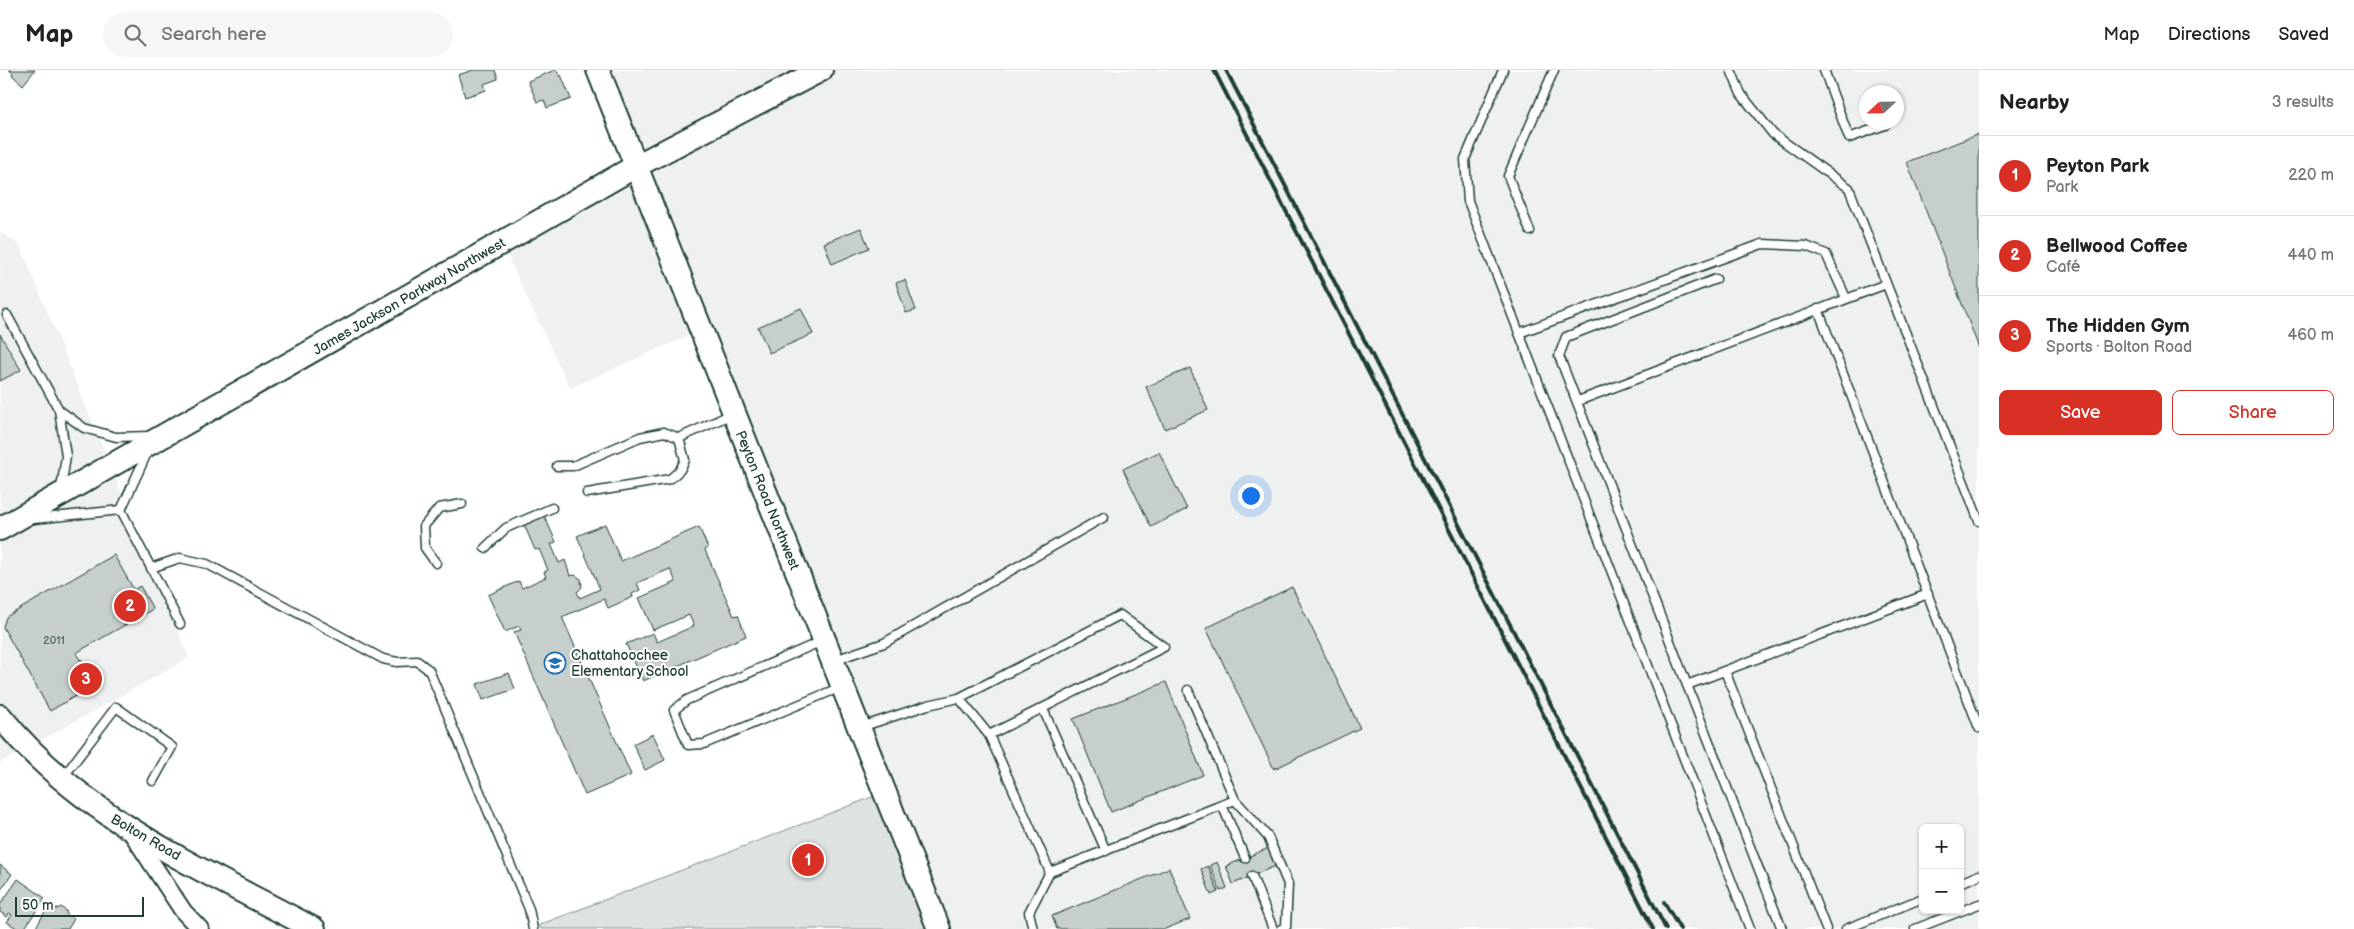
<!DOCTYPE html>
<meta charset="utf-8">
<style>
body{margin:0;font-family:"Balsamiq Sans",sans-serif;background:#f6f6f6;color:#222}
.controls{position:absolute;right:15px;bottom:15px;display:grid;overflow:hidden;border-radius:8px;box-shadow:0 1px 4px #0004}
.controls button{width:45px;height:45px;display:grid;place-items:center;padding:0;border:0;border-bottom:1px solid #e0e0e0;background:#fff;color:#222;font:25px sans-serif}
.compass{position:absolute;left:1859px;top:15px;width:45px;height:45px;border-radius:50%;background:#fff;box-shadow:0 1px 4px #0004;rotate:248deg}
.scale{position:absolute;left:15px;bottom:12px;width:129px;box-sizing:border-box;padding-left:5px;border:2px solid #1f3d34;border-top:0;font-size:14px;line-height:18px;white-space:nowrap;color:#1f3d34;-webkit-text-stroke:4px #fff;paint-order:stroke}
.you{position:absolute;left:1250px;top:425px;width:18px;height:18px;margin:-12px;border:4px solid #fff;border-radius:50%;background:#1a73e8;box-shadow:0 0 0 8px #1a73e833}
.badge{display:grid;place-items:center;width:32px;height:32px;border-radius:50%;background:#d93025;color:#fff;font-size:16px;font-weight:700}
.pin{position:absolute;translate:-50% -50%;border:2px solid #fff;box-shadow:0 1px 5px #0006}
.list{margin:0;padding:0;list-style:none}
h2{display:flex;justify-content:space-between;align-items:center;height:65px;margin:0;padding:0 20px;font-size:21px}
h2 small{font-size:16px;font-weight:400;color:#767676}
.list li{display:grid;grid-template-columns:32px 1fr auto;gap:15px;align-items:center;box-sizing:border-box;height:80px;padding:0 20px;border-top:1px solid #e0e0e0}
.list b{display:block;font-size:19px;white-space:nowrap}
.list p{margin:0;font-size:16px;white-space:nowrap;color:#767676}
.list em{font-size:16px;font-style:normal;color:#767676}
.actions{display:flex;gap:10px;padding:15px 20px}
.actions a{flex:1;padding:11px 0;border:1px solid #d93025;border-radius:8px;text-align:center;font-size:18px;color:#d93025}
.actions .main{background:#d93025;color:#fff}
.icon{flex:none;width:28px;height:28px;fill:none;stroke:currentColor;stroke-width:2;stroke-linecap:round;stroke-linejoin:round}
.map{position:relative;flex:none;width:1979px;height:859px;overflow:hidden}
header{display:flex;align-items:center;gap:30px;box-sizing:border-box;height:70px;padding:0 25px;background:#fff;border-bottom:1px solid #e0e0e0}
header strong{font-size:24px}
nav{display:flex;gap:28px;margin-inline-start:auto;font-size:18px}
.search{width:350px;height:45px;background:#f6f6f6;display:flex;align-items:center;gap:12px;box-sizing:border-box;padding:0 18px;border-radius:28px;color:#767676;font-size:19px}
main{display:flex}
aside{flex:1;background:#fff}
.map>svg:first-child{display:block}
</style>
<header>
<strong>Map</strong>
<div class="search"><svg class="icon" aria-label="search" viewBox="0 0 24 24"><circle cx="10" cy="10" r="6"/><path d="M15 15l6 6"/></svg>Search here</div>
<nav><a>Map</a><a>Directions</a><a>Saved</a></nav>
</header>
<main>
<div class="map">
<svg width="1979" height="859" viewBox="0 0 1979 859">
<rect width="100%" height="100%" fill="#fff"/>
<filter id="ink" filterUnits="userSpaceOnUse"><feTurbulence type="fractalNoise" baseFrequency=".02" numOctaves="2"/><feDisplacementMap in="SourceGraphic" scale="10" xChannelSelector="R" yChannelSelector="G"/><feConvolveMatrix kernelMatrix="1 2 1 2 8 2 1 2 1" color-interpolation-filters="sRGB"/></filter>
<g filter="url(#ink)">
<g fill="#eef1f0" fill-rule="evenodd">
<path d="M597,0H1979V859H933L699,261L570,318L499,168L631,83ZM1866,22H1896V52H1866ZM1923,758H1960V840H1923Z"/>
<polygon points="0,162 20,175 189,588 0,693"/>
</g>
<polygon fill="#dee3e2" stroke="#7e908b" points="880,724 933,859 541,859 539,855"/>
<g fill="#c7cfcc" stroke="#1f3d34">
<polygon points="9,0 35,0 23,15 12,5 13,3"/>
<polygon points="473,0 495,0 498,9 484,14 486,20 465,27 458,5"/>
<polygon points="555,0 557,0 559,6 561,5 571,29 547,38 544,30 537,32 528,11"/>
<polygon points="1979,64 1979,278 1907,92"/>
<polygon points="861,158 869,178 832,194 824,173"/>
<polygon points="905,210 916,240 906,243 896,213"/>
<polygon points="801,238 813,264 769,283 758,257"/>
<polygon points="0,264 21,300 0,311"/>
<polygon points="1190,298 1208,340 1165,359 1146,317"/>
<polygon points="1159,382 1187,439 1151,457 1123,399"/>
<polygon points="543,443 556,472 551,474 559,493 565,490 570,506 575,505 581,509 582,517 577,522 580,528 600,519 577,466 605,454 621,491 699,457 708,478 705,480 734,546 738,545 746,566 643,611 626,574 653,563 657,572 694,556 689,545 653,560 639,528 676,512 670,499 637,513 640,520 632,524 633,527 608,538 604,529 562,547 631,705 585,725 514,562 521,560 519,556 505,562 488,525 519,511 522,518 546,507 544,502 548,500 539,479 535,480 523,452"/>
<polygon points="114,485 134,520 140,516 153,539 76,583 80,590 81,589 96,614 50,641 3,557 6,547"/>
<polygon points="1292,517 1360,658 1274,699 1206,558"/>
<polygon points="509,603 515,619 483,630 477,614"/>
<polygon points="1166,612 1203,705 1111,742 1073,649"/>
<polygon points="653,664 665,690 645,700 633,674"/>
<polygon points="1271,777 1278,795 1233,814 1226,796"/>
<polygon points="1217,792 1227,818 1220,821 1210,795"/>
<polygon points="0,795 12,804 0,821"/>
<polygon points="1208,796 1218,822 1211,825 1201,799"/>
<polygon points="1169,798 1190,849 1165,859 1057,859 1052,846"/>
<polygon points="18,809 45,828 24,859 18,859 7,852 12,845 9,843 7,847 0,842 0,835"/>
<polygon points="49,835 57,839 61,837 66,841 67,845 74,849 68,859 35,859"/>
</g>
<g fill="none" stroke-linecap="round" stroke-linejoin="round">
<g stroke="#1f3d34" stroke-width="11">
<g id="lane">
<polyline points="1503,0 1465,89 1468,131 1750,859"/>
<polyline points="1731,0 1741,24 1773,64 1849,118 1979,451"/>
<polyline points="1824,0 1849,68 1885,55"/>
<polyline points="1530,161 1508,106 1554,0"/>
<polyline points="1716,209 1566,267 1559,286 1782,859"/>
<polyline points="1818,239 1979,658"/>
<polyline points="7,245 59,340 66,386 61,419"/>
<polyline points="1519,263 1762,174 1806,176 1826,184 1846,228"/>
<polyline points="1578,331 1886,214"/>
<polyline points="59,340 84,358 116,367 150,366"/>
<polyline points="679,368 732,344"/>
<polyline points="557,396 573,396 640,367 664,362 679,368 685,390 680,400 670,409 587,423"/>
<polyline points="121,440 180,554"/>
<polyline points="121,440 148,381"/>
<polyline points="34,449 121,440"/>
<polyline points="485,478 506,458 552,438"/>
<polyline points="436,493 425,478 424,456 439,438 462,434"/>
<polyline points="151,498 180,488 207,494 383,589 397,592 417,591 429,600 529,839 533,859"/>
<polyline points="822,571 687,630 674,640 688,675 704,674 841,617"/>
<polyline points="835,590 884,573 1104,447"/>
<polyline points="1725,601 1826,859"/>
<polyline points="1687,615 1928,524"/>
<polyline points="1188,620 1235,730 1268,767 1288,814 1286,857 1281,859"/>
<polyline points="959,628 1120,545 1164,577 989,665"/>
<polyline points="1043,639 1106,781"/>
<polyline points="861,657 928,635 959,628 989,665 1050,802 1235,730"/>
<polyline points="64,706 116,637 172,677 153,711"/>
<polyline points="1222,735 1245,788"/>
<polyline points="1252,806 1273,859"/>
<polyline points="1960,813 1979,805"/>
<polyline points="1033,859 1029,842 1050,802"/>
<polyline points="1846,859 1923,828"/>
<polyline points="1915,859 1979,834"/>
</g>
</g>
<g stroke="#1f3d34" stroke-width="20">
<polyline id="street" points="132,763 183,841 200,859"/>
</g>
<g stroke="#1f3d34" stroke-width="26">
<g id="secondary">
<polyline points="598,0 939,859"/>
<polyline points="0,459 636,96 821,0"/>
<path d="M0,646C83,749 200,798 314,859"/>
</g>
</g>
<use href="#lane" stroke="#fff" stroke-width="8"/>
<use href="#street" stroke="#fff" stroke-width="16"/>
<use href="#secondary" stroke="#fff" stroke-width="22"/>
<g stroke="#1f3d34" stroke-width="4">
<polyline points="1214,0 1653,859"/>
<polyline points="1226,0 1666,859"/>
<polyline points="1664,832 1680,859"/>
</g>
</g>
</g>
<defs>
<g id="school-ring" transform="scale(1.125)"><circle r="9.5" fill="#fff" stroke="#1f6fb2" stroke-width="1.5"/><path d="M0-5L7-2L0 1L-7-2ZM-4 1L0 2.5L4 1V4Q0 6-4 4Z" fill="#1f6fb2"/></g>
</defs>
<g fill-rule="evenodd">
<use href="#school-ring" x="555" y="593"/>
</g>
<g text-anchor="middle" stroke-width="4" stroke-linejoin="round" paint-order="stroke">
<g font-size="11" fill="#49625a">
<text x="54" y="574">2011</text>
</g>
<g font-size="14" fill="#1f3d34" stroke="#fff">
<text transform="translate(409 226) rotate(-30)" y="5">James Jackson Parkway Northwest</text>
<text transform="translate(768 430) rotate(68)" y="5">Peyton Road Northwest</text>
<text transform="translate(146 767) rotate(30)" y="5">Bolton Road</text>
</g>
<g font-size="14" fill="#1f3d34" stroke="#fff" text-anchor="start">
<text x="571" y="590">Chattahoochee<tspan x="571" dy="16">Elementary School</tspan></text>
</g>
</g>
</svg>
<div class="controls">
<button>+</button>
<button>−</button>
</div>
<svg class="compass" viewBox="-18 -18 36 36"><path d="M0-13l5 13h-10z" fill="#e53935"/><path d="M0 13l5-13h-10z" fill="#767676"/></svg>
<div class="scale">50 m</div>
<div class="you"></div>
<div class="pin badge" style="left:808px;top:790px">1</div>
<div class="pin badge" style="left:130px;top:536px">2</div>
<div class="pin badge" style="left:86px;top:609px">3</div>
</div>
<aside>
<h2>Nearby<small>3 results</small></h2>
<ul class="list">
<li><span class="badge">1</span><div><b>Peyton Park</b><p>Park</p></div><em>220 m</em></li>
<li><span class="badge">2</span><div><b>Bellwood Coffee</b><p>Café</p></div><em>440 m</em></li>
<li><span class="badge">3</span><div><b>The Hidden Gym</b><p>Sports · Bolton Road</p></div><em>460 m</em></li>
</ul>
<div class="actions"><a class="main">Save</a><a>Share</a></div>
</aside>
</main>
